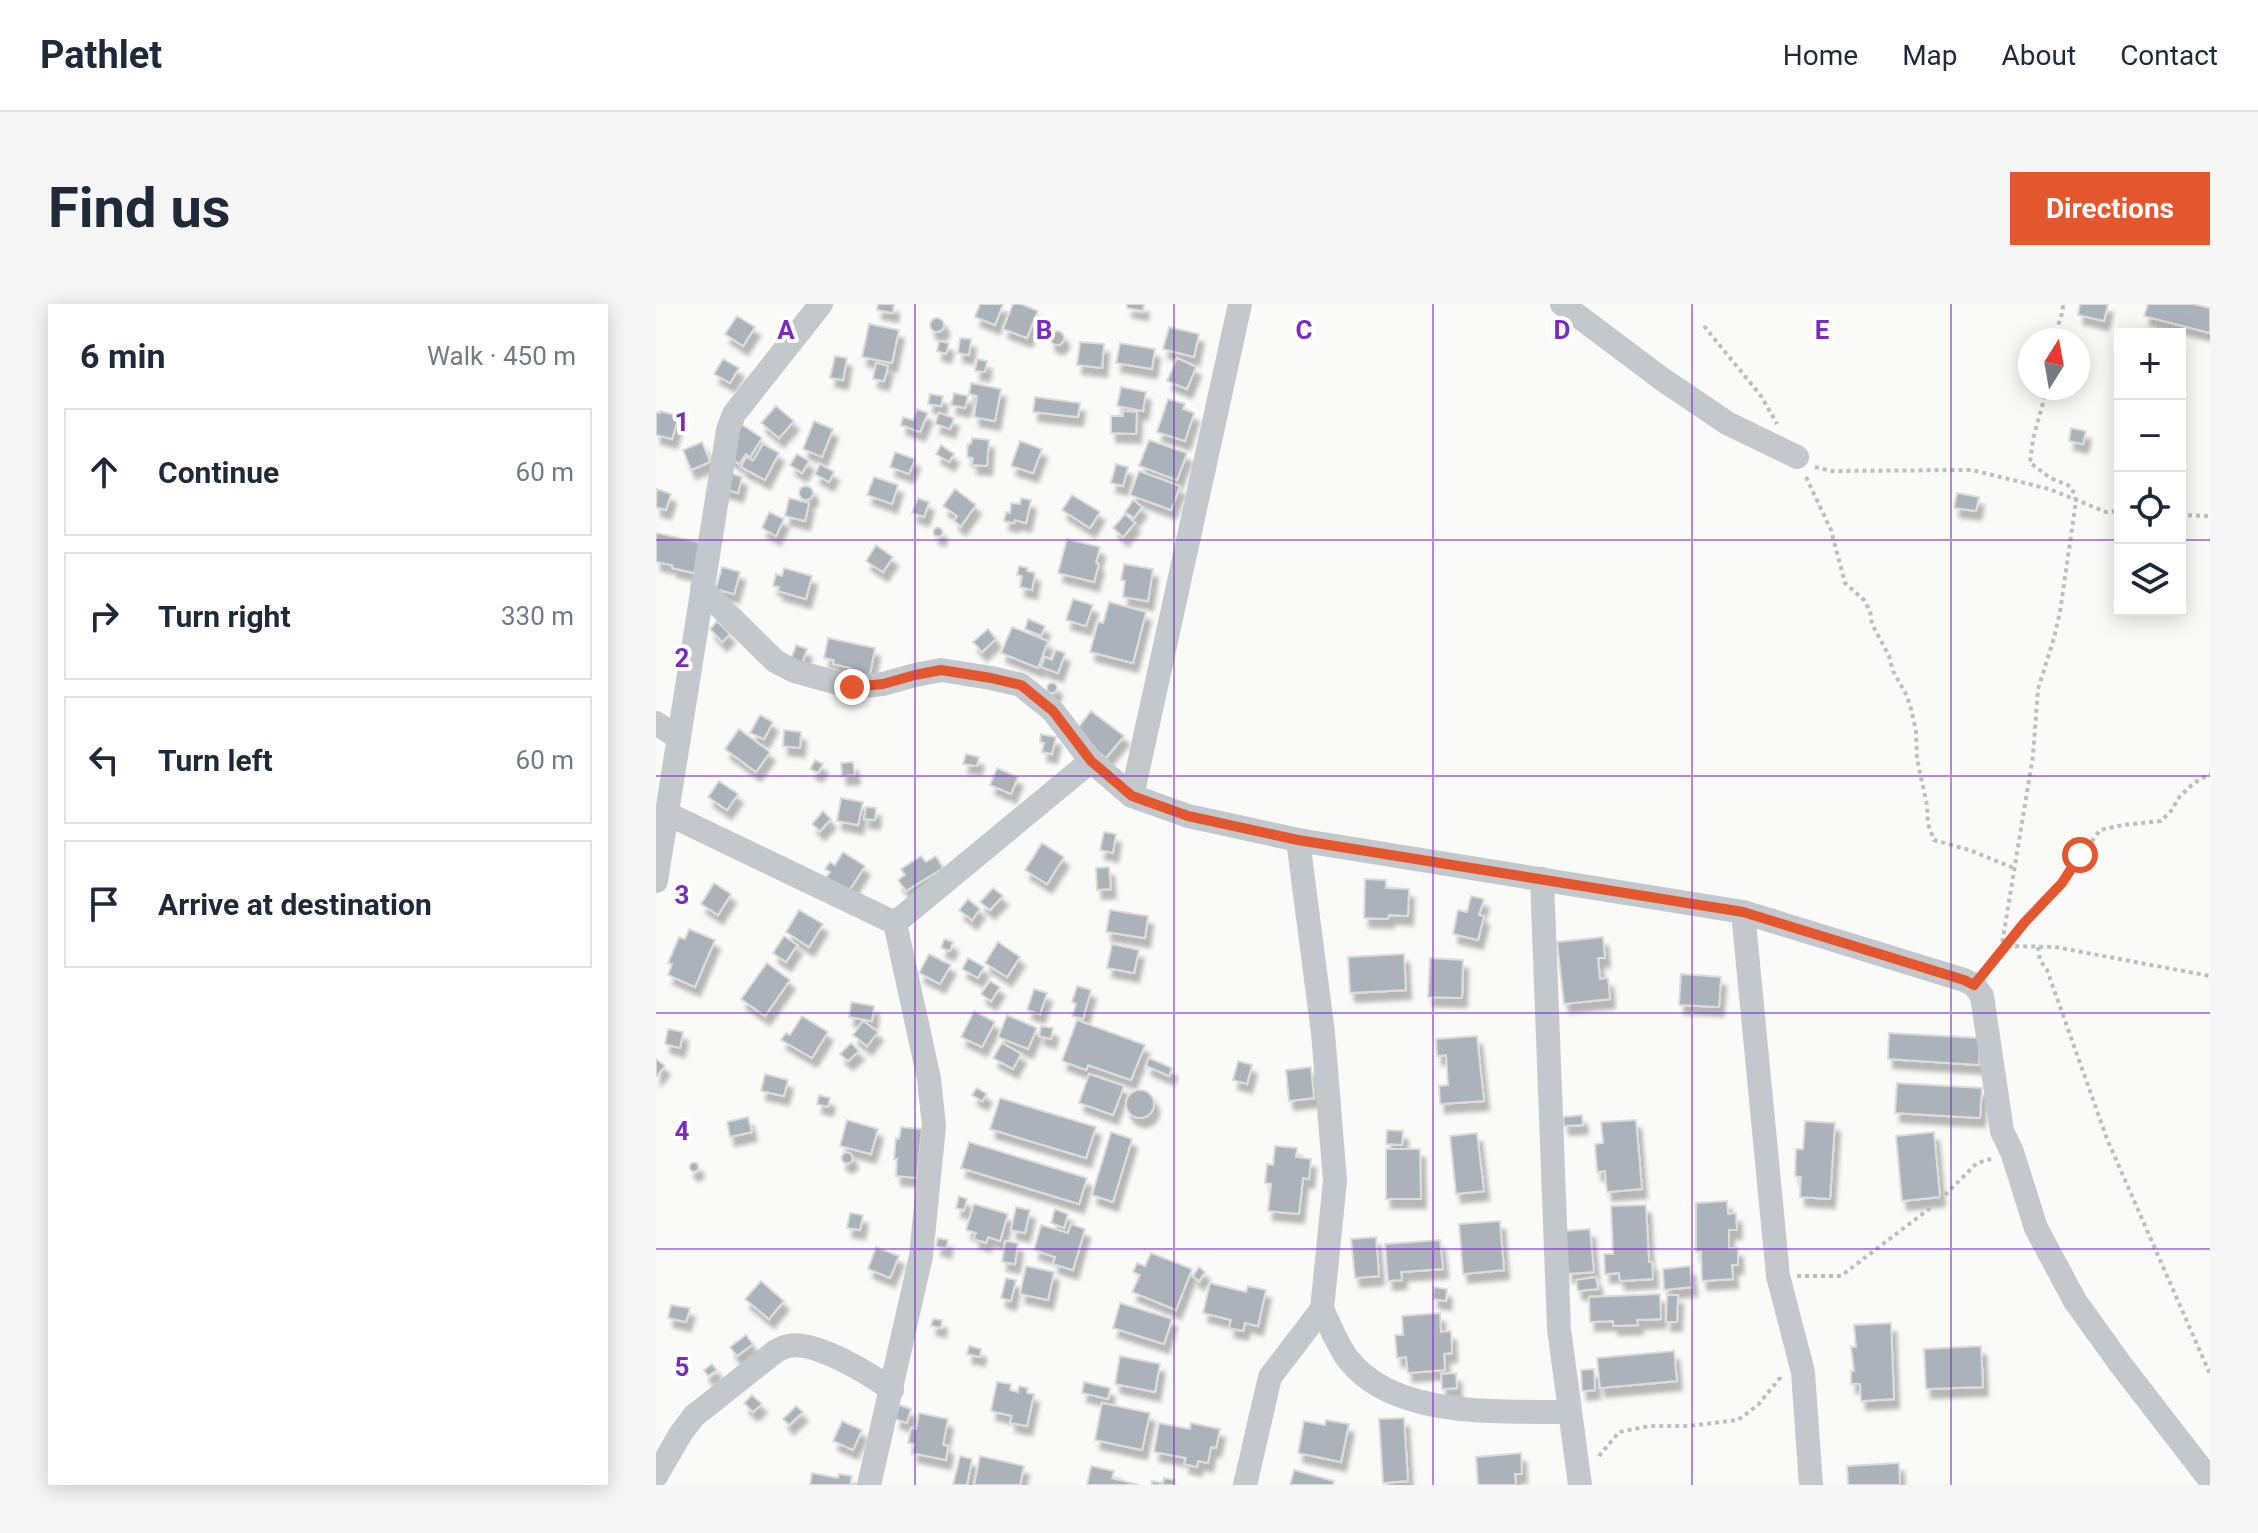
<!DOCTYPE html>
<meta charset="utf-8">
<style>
body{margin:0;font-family:Roboto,sans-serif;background:#f6f6f7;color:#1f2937}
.controls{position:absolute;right:24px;top:24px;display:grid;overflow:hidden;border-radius:0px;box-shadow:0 4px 20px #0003}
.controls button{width:72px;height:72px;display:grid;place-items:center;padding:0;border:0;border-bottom:2px solid #e0e1e3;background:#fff;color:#1f2937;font:40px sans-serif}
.compass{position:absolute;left:1362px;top:24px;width:72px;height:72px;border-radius:50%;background:#fff;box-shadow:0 4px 20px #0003;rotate:11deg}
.stop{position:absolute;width:24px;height:24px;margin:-18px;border:6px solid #e4572e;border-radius:50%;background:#fff}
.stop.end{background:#e4572e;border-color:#fff;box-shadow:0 2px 8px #0008}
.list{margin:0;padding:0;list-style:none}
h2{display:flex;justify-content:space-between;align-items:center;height:104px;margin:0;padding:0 32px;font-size:34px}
h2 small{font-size:26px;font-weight:400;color:#747a83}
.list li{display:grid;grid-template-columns:52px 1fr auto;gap:24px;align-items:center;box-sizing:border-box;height:128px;margin:0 16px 16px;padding:0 16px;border:2px solid #e0e1e3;border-radius:0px}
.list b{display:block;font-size:30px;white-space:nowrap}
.list em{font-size:26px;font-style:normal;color:#747a83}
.icon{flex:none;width:44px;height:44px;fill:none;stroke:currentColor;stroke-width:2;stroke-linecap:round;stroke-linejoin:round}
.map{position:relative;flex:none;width:1554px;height:1181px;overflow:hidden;border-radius:0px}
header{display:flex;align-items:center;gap:48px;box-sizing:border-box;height:112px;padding:0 40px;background:#fff;border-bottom:2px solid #e0e1e3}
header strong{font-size:38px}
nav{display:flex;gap:44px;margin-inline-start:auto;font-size:28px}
.intro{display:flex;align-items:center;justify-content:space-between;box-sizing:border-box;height:192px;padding:0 48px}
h1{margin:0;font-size:56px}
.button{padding:20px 36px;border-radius:0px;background:#e4572e;color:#fff;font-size:28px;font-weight:700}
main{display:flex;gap:48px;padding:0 48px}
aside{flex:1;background:#fff;border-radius:0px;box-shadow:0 4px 20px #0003}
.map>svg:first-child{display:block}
</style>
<header>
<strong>Pathlet</strong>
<nav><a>Home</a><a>Map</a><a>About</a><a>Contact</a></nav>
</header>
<div class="intro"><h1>Find us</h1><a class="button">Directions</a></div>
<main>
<aside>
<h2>6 min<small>Walk · 450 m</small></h2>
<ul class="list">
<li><svg class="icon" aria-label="ahead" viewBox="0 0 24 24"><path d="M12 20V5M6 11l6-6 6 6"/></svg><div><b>Continue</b></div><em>60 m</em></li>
<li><svg class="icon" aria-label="right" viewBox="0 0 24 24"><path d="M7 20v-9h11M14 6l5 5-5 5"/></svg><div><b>Turn right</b></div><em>330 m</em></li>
<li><svg class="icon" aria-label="left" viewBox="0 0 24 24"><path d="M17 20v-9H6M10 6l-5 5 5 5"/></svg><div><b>Turn left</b></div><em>60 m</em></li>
<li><svg class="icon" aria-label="arrive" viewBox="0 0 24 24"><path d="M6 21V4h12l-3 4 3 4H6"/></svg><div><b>Arrive at destination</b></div></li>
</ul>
</aside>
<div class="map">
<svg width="1554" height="1181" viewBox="0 0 1554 1181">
<defs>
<filter id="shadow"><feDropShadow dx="5" dy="9" stdDeviation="2" flood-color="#0004"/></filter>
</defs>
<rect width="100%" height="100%" fill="#fafaf8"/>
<g fill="#aab3b9" stroke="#dcdcda" stroke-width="2" filter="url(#shadow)">
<polygon points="222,0 238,0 237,9 221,6"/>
<polygon points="324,0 347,0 339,21 319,13"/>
<polygon points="357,0 365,0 382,7 371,34 347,25"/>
<polygon points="471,0 488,0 487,7 471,4"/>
<polygon points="1424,0 1452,0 1448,17 1422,11"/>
<polygon points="1492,0 1537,0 1554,4 1554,29 1488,12"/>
<polygon points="81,12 99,23 87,42 69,30"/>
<circle cx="281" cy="21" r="7"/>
<polygon points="213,20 243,26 236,59 206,53"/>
<polygon points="513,23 543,30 538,53 507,45"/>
<circle cx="401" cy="34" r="7"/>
<polygon points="304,34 315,35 313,51 302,49"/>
<polygon points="283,37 293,39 290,50 281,47"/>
<polygon points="424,38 448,40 446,64 421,61"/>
<polygon points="464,39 499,45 496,65 460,59"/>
<polygon points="179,52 191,54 187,76 174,74"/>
<polygon points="521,54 540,63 531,85 511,77"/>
<polygon points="67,55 83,64 74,79 58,70"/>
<polygon points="321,55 331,57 329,68 319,67"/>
<polygon points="220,59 232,62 228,77 217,75"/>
<polygon points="315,79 345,85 339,117 318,113 321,92 313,90"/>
<polygon points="465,83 490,88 487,107 461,102"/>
<polygon points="298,89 312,92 309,104 295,101"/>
<polygon points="274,90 287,92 285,102 272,100"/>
<polygon points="379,93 424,99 422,113 377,108"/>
<polygon points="512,95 529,100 527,105 538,109 529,137 501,128"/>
<polygon points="120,102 138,117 123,134 105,119"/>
<polygon points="261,105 272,109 264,128 245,121 247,113 257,116"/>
<polygon points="4,107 23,112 16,135 0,131 0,108 4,109"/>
<polygon points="467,107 481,108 480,130 455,129 455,112 467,112"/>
<polygon points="283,109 298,114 294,125 279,120"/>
<polygon points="158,117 177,125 166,153 147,145"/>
<polygon points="85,120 106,134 94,153 90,150 83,160 71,151"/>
<polygon points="1415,124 1430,127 1427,140 1413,137"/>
<polygon points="316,134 333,136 331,162 316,161 317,154 311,153 312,140 315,140"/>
<polygon points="493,136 531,149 521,176 483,162"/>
<polygon points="364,137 386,145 377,169 355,162"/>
<polygon points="46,138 54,158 35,166 27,146"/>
<polygon points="107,140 123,149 109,176 85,163 90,153 97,157"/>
<polygon points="285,141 298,150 293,158 280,150"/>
<polygon points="239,148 259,155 253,170 234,163"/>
<polygon points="141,150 153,157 146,169 134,161"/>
<polygon points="164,160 178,168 173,178 159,170"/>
<polygon points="460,160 472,163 467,182 455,179"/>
<polygon points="483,167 524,182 515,206 474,191"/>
<polygon points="70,168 86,173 82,189 65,184"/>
<polygon points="218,173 242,181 236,200 211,191"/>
<circle cx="150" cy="189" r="7"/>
<polygon points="1,185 15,190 10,206 0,203"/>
<polygon points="299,185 320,201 305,222 298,217 301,212 287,202"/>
<polygon points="1301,189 1323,193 1320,207 1298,204"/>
<polygon points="416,191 444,208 434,224 406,206"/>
<polygon points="133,194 153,199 149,217 129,212"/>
<polygon points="262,194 273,198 268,213 256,209"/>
<polygon points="365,194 375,196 370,219 359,216 358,219 348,217 350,208 354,209 355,199 364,200"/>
<polygon points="477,196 486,203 478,214 469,208"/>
<polygon points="113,208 128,215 120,232 106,224"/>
<polygon points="469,210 479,219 467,233 457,224"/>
<circle cx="282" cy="228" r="4.5"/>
<polygon points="0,229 44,238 38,269 16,264 16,261 0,258"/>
<polygon points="411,235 444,243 440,259 443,260 438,278 402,269"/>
<polygon points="220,241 237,253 227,268 210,257"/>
<polygon points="468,260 497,265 492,297 467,293 469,277 465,276"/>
<polygon points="363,262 372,264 371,267 379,269 376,286 364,283 366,272 361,271"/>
<polygon points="66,263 84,268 78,290 60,285"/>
<polygon points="128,264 156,272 150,295 122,287 123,283 117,282 120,270 126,272"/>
<polygon points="417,295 437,301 430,322 410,316"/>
<polygon points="453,298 490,308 477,359 434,348 442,318 447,319"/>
<polygon points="372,315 389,322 385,332 369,325"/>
<polygon points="61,317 74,330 66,338 54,325"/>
<polygon points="356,323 392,337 382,364 345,349"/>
<polygon points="332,325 340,335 326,348 317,338"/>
<polygon points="172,334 219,344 213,375 194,371 195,364 177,360 178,356 168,354"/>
<polygon points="140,341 151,345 145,362 134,358"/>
<polygon points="400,346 409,349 402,369 385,363 389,353 396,356"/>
<circle cx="396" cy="384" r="5"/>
<polygon points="435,407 468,432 450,454 418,429"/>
<polygon points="104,411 117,418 108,435 94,429"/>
<polygon points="83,425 114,448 100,468 69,445"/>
<polygon points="128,426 145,428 144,444 127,442"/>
<polygon points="385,430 400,433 396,450 386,448 388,439 384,438"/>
<polygon points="310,450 323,453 321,462 307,460"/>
<polygon points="159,456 167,460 162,469 154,465"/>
<polygon points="197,458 199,471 186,472 185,459"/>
<polygon points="341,464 362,473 355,490 334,481"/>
<polygon points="63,477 82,490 71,506 52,493"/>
<polygon points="185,494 207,498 202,521 181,517"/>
<polygon points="210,503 220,504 219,516 208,515"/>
<polygon points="167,507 175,515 164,527 156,520"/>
<polygon points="448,528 460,530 457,549 444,546"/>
<polygon points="386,539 408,553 391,580 369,566"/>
<polygon points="187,548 209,562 191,590 168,576 174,568 169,565 174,558 179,561"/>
<polygon points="265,552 270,558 280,552 287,564 250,587 242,576 249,571 245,565"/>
<polygon points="453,563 455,585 441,586 440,564"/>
<polygon points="709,575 730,576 730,584 753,585 752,612 733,611 732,615 708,614"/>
<polygon points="58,579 75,590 62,611 45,600"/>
<polygon points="337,584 347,592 334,606 324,598"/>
<polygon points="815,592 828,595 823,611 828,612 822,636 797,630 802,606 811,608"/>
<polygon points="312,595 324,605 316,616 303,606"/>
<polygon points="143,606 167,620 153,643 130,628"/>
<polygon points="454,606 492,612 489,634 450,628"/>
<polygon points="33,625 59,636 39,683 12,671 16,660 12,659 23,633 29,635"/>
<polygon points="128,632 141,641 130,658 117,649"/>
<polygon points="947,633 949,654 942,654 944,675 952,674 954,695 908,700 901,638"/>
<polygon points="288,635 297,638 294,647 285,644"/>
<polygon points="342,638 364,653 351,673 329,659"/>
<polygon points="456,640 483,646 478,669 451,664"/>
<polygon points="273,650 295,661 284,680 263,669"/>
<polygon points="748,650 750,686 694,689 692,653"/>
<polygon points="312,654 328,663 322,674 306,665"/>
<polygon points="774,654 807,656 806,694 772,693"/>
<polygon points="111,659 134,676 109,712 85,695"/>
<polygon points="1025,670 1065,673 1063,703 1023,701"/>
<polygon points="334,677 344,683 335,697 325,690"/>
<polygon points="421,682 435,686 427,715 416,712 420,700 416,698"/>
<polygon points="378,685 391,689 384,710 371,706"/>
<polygon points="195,698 218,702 216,717 193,713"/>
<polygon points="318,707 339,718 326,743 305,733"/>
<polygon points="351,711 381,724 372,745 342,733"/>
<polygon points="146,712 172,728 156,754 125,736 130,729 134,731"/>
<polygon points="421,716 489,741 475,776 432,761 430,766 406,757"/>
<polygon points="207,717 222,728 211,742 197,731"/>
<polygon points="385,722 397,724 395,735 383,732"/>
<polygon points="12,725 27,728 24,744 9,740"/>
<polygon points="1233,729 1324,734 1323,761 1232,755"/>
<polygon points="821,732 828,797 784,800 783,782 792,781 790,751 781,752 780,735"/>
<polygon points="195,739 203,747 192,757 184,750"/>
<polygon points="346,739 365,750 357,765 337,754"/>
<polygon points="493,754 516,764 513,772 490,762"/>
<polygon points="0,755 9,762 0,773"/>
<polygon points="582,757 596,761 591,780 577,776"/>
<polygon points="655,763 658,794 633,797 630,766"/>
<polygon points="109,770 132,776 128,792 105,787"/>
<polygon points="433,770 468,782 457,811 423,799"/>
<polygon points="1241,779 1326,784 1324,814 1239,809"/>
<polygon points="321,784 331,790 326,797 316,791"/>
<circle cx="484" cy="800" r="14"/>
<polygon points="163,791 174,794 172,803 161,800"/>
<polygon points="344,794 440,823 430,854 334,825"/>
<polygon points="926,811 927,821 908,822 907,813"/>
<polygon points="92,813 96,828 74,833 71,818"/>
<polygon points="191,816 222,825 215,850 184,842"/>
<polygon points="980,816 986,885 951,888 949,867 941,868 939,840 947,839 945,818"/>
<polygon points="1149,817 1179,819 1174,895 1144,893 1145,873 1139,872 1140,845 1147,845"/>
<polygon points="245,823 266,825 261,874 240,872 241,855 238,855 240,834 243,835"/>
<polygon points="731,826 747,827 746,841 730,840"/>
<polygon points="455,828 476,835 457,898 436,891"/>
<polygon points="1278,828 1284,893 1246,897 1240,832"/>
<polygon points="821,829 828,887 800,890 794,832"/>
<polygon points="313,838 431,874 423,900 305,864"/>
<polygon points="619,842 641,844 640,853 655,855 653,875 647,874 643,910 612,907 615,880 609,879 611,860 617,861"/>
<polygon points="730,845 764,845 765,895 730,895"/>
<circle cx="191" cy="854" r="5.5"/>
<circle cx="38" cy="863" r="4.5"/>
<polygon points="303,892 311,895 308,906 300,904"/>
<polygon points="1071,897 1072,910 1080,909 1081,926 1073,926 1073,944 1082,944 1082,961 1076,961 1077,975 1046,977 1045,948 1040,948 1040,899"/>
<polygon points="318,900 352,910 344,937 332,933 330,939 318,935 320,929 310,926"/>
<polygon points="990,901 993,958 996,958 997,975 964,977 963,969 949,970 948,950 957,950 955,902"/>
<polygon points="360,903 374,906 369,929 355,926"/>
<polygon points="399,905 412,910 408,924 395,919"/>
<polygon points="194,909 207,911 204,926 191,924"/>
<polygon points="844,917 848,966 807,970 803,920"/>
<polygon points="415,920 429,925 417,966 397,960 399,953 378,946 385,921 412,929"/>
<polygon points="934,925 938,968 912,970 908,927"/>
<polygon points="720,933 723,972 699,974 695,935"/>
<polygon points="282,934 292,936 290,945 280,942"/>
<polygon points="784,936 787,965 745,968 746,976 732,977 729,940"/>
<polygon points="349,937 362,939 359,960 346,958"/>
<polygon points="220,943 243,952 234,974 212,965"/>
<polygon points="495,949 536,965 520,1006 476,988 484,971 477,968 481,959 489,962"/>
<polygon points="370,962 398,968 392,996 364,990"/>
<polygon points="1034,962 1036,983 1008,986 1007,965"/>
<polygon points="543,963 549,968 543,977 537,972"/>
<polygon points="940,973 942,985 922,987 920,976"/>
<polygon points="350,974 360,976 355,997 345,994"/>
<polygon points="105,977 128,997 113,1015 89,995"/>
<polygon points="554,979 590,988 592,982 610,986 602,1022 589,1019 587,1027 573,1024 575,1016 547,1009"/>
<polygon points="778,983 791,985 790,997 777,995"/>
<polygon points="1004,990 1005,1015 981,1016 982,1021 957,1022 957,1017 934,1018 933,993"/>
<polygon points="1011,991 1022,991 1021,1018 1010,1018"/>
<polygon points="464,999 516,1015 508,1040 457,1024"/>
<polygon points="15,1001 34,1004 30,1018 12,1014"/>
<polygon points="784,1009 785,1028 795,1027 796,1049 788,1050 789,1066 752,1069 750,1053 741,1054 739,1031 747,1031 746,1012"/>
<polygon points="277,1015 286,1016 285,1024 275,1022"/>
<polygon points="1235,1019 1238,1095 1205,1097 1204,1080 1195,1080 1195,1067 1198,1067 1195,1043 1200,1043 1198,1021"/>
<polygon points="90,1031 97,1040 81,1052 74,1043"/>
<polygon points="313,1042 325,1045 324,1053 311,1050"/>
<polygon points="1325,1042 1327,1083 1270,1085 1268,1045"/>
<polygon points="1018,1047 1021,1077 944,1084 941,1054"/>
<polygon points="464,1052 504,1060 499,1088 459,1080"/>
<polygon points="56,1060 61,1066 52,1072 48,1066"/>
<polygon points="938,1065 939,1086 926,1087 925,1066"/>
<polygon points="800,1069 801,1084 786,1085 785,1070"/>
<polygon points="341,1078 355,1080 354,1086 362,1088 363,1082 372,1084 371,1089 378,1090 371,1122 354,1119 356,1112 335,1107"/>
<polygon points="428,1078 454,1084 452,1095 426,1089"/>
<polygon points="96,1091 106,1100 97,1108 88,1099"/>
<polygon points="446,1099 494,1109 486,1146 439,1136"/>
<polygon points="243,1101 255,1105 251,1119 239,1115"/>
<polygon points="140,1102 147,1108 133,1121 127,1115"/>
<polygon points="263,1109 292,1115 287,1141 292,1142 290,1156 256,1149 258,1140 252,1139 255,1124 260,1125"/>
<polygon points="748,1114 752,1177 727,1179 723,1115"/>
<polygon points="670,1116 693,1120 685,1158 642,1149 648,1117 669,1121"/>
<polygon points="186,1117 206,1126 197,1146 177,1137"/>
<polygon points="503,1119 534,1125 535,1119 564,1125 560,1144 555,1143 552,1159 542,1157 541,1163 528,1160 530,1154 498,1148"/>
<polygon points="865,1149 866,1170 859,1170 860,1181 822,1181 820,1153"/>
<polygon points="304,1152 316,1155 311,1181 297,1181"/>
<polygon points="324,1152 368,1162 364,1181 318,1181"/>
<polygon points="1243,1159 1244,1181 1192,1181 1191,1162"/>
<polygon points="435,1162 458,1167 456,1174 483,1181 431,1181"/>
<polygon points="638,1166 678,1177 677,1181 634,1181"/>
<polygon points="156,1169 182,1174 183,1170 196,1172 194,1181 154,1181"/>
<polygon points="508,1174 519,1176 518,1181 496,1181 496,1177 507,1179"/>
</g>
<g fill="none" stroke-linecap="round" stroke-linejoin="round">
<g stroke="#bbbfc2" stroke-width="4" stroke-dasharray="4 4" stroke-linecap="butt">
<polyline points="1048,22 1105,92 1121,120"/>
<path d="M1398,36C1400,23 1407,13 1407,0"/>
<polyline points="1159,163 1176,167 1316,166 1393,185 1450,208 1464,207"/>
<polyline points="1150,173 1175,226 1189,279 1208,296 1214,307 1216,320 1233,352 1237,367 1251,392 1255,405 1260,427 1261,455 1271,501 1272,520 1278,536 1313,546 1358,564"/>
<polyline points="1524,211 1554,212"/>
<polyline points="1349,642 1406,579 1444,526 1467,521 1505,517 1515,507 1524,492 1538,479 1554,470"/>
<polyline points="1382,643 1384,656 1391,666 1451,835 1554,1070"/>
<path d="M1345,646L1377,452L1382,385L1398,334L1404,308L1420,197C1416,178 1411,182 1397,175C1389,171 1382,164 1374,159L1377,135L1391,84"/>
<polyline points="1330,665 1349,642 1399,643 1554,672"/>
<polyline points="1141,972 1185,972 1282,898 1321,859 1335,855"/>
<polyline points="943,1152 963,1128 994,1122 1032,1122 1082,1116 1102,1101 1124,1074 1124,1070"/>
</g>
<g stroke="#c3c8cc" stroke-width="24">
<polyline points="906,0 1006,75 1071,119 1141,153"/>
<polyline points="46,285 119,357 138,367 196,383 227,380 259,371 285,366 335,374 365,381 397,407 435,457"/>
<polyline points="0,419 23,434"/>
<polyline points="476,492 584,0"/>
<polyline points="12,510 239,619 435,457 476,492 532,512 642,536 1087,608 1308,676 1318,681 1326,692 1346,827 1356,848 1380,924 1419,997 1465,1061 1554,1176"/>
<polyline points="886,575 903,1025 924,1181"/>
<polyline points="0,577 72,126 78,110 165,0"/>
<polyline points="1087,608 1122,972 1147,1068 1155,1181"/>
<path d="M666,1005C674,1021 681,1041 692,1055C738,1115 845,1107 913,1108"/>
<path d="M0,1172L25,1129L38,1112L120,1047C124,1045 127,1043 132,1042C159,1036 214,1070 236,1086"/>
<polyline points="213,1181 265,952 278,822 273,775 239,619"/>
<polyline points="589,1181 614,1073 666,1005 679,877 667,729 642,536"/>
</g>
</g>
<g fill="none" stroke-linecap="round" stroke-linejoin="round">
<polyline stroke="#e4572e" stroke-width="10" points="196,383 227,380 259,371 285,366 335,374 365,381 397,407 435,457 476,492 532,512 642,536 1087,608 1308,676 1318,681 1368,619 1406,579 1424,551"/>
</g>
<path fill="none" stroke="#7b2cbf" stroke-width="2" stroke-opacity="0.55" d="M259,0V1181M518,0V1181M777,0V1181M1036,0V1181M1295,0V1181M0,236H1464M1524,236H1554M0,472H1554M0,709H1554M0,945H1554"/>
<g font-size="26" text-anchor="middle" font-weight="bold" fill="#7b2cbf" stroke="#fff" stroke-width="8" stroke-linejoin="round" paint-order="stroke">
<text x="130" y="35">A</text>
<text x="388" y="35">B</text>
<text x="648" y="35">C</text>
<text x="906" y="35">D</text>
<text x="1166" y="35">E</text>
<text x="26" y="127">1</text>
<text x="26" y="363">2</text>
<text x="26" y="600">3</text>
<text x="26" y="836">4</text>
<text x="26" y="1072">5</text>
</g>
</svg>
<div class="controls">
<button>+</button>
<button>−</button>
<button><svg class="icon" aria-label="locate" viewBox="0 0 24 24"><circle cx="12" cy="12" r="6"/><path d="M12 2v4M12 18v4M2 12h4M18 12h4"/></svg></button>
<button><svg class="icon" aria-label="layers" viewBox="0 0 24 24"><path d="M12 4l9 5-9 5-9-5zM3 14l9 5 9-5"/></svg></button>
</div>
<svg class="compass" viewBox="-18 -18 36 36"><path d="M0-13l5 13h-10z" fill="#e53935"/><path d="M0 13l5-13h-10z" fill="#747a83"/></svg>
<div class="stop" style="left:1424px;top:551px"></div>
<div class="stop end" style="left:196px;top:383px"></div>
</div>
</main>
